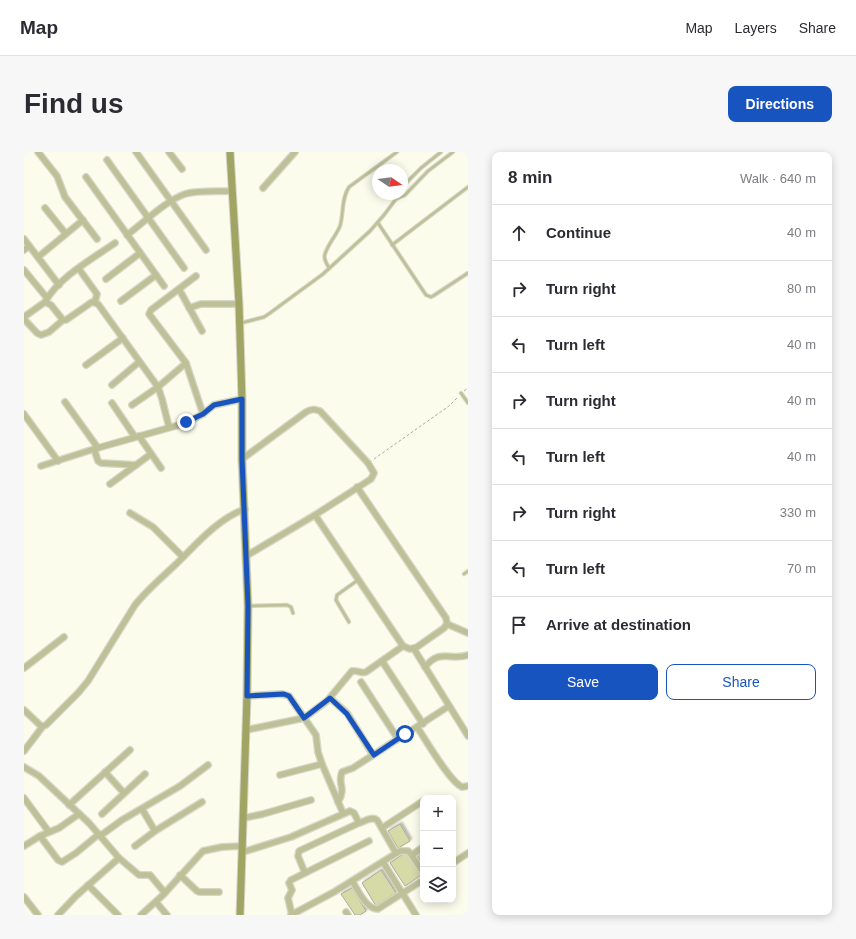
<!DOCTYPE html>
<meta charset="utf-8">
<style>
body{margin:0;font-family:Arial,sans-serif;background:#f7f7f7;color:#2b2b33}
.controls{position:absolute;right:12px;bottom:12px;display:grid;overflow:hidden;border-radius:8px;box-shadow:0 2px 10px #0003}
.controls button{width:36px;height:36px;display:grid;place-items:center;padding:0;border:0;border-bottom:1px solid #e1e1e2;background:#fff;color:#2b2b33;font:20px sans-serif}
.compass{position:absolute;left:348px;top:12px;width:36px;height:36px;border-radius:50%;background:#fff;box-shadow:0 2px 10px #0003;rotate:103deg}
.stop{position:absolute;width:12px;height:12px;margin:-9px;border:3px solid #1854c0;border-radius:50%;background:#fff}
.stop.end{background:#1854c0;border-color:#fff;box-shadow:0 1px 4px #0008}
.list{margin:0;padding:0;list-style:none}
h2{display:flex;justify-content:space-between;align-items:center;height:52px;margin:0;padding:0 16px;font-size:17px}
h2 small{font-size:13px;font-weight:400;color:#7c7c81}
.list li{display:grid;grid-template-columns:26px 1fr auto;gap:12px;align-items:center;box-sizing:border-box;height:56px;padding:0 16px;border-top:1px solid #e1e1e2}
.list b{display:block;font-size:15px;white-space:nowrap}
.list em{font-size:13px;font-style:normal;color:#7c7c81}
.actions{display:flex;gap:8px;padding:12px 16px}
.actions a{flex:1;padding:9px 0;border:1px solid #1854c0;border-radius:8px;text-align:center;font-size:14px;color:#1854c0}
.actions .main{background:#1854c0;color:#fff}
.icon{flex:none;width:22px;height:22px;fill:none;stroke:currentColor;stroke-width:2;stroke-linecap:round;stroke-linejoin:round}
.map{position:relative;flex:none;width:444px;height:763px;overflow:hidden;border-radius:8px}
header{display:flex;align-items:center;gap:24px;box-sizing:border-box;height:56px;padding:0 20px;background:#fff;border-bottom:1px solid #e1e1e2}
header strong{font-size:19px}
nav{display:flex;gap:22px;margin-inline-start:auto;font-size:14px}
.intro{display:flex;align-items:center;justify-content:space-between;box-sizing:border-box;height:96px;padding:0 24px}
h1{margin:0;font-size:28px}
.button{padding:10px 18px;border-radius:8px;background:#1854c0;color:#fff;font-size:14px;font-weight:700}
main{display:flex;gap:24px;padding:0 24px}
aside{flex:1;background:#fff;border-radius:8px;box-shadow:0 2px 10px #0003}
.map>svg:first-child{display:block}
</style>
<header>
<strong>Map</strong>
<nav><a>Map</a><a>Layers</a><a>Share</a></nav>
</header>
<div class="intro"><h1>Find us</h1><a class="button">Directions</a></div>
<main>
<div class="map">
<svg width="444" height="763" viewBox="0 0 444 763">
<defs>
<filter id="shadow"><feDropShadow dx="2" dy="-2" stdDeviation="1" flood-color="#0004"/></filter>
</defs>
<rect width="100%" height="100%" fill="#fbfceb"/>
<g fill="#d6daa7" stroke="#aaac9c" filter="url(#shadow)">
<polygon points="376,672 386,689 374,696 364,679"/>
<polygon points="399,699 399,713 393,703"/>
<polygon points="382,700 397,723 381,734 366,711"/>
<polygon points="357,718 372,741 352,754 338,731"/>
<polygon points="328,736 342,759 336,763 331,763 317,742"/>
</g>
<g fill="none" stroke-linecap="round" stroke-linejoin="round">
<g stroke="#d6d7c8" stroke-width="4.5">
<g id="service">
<polyline points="378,35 397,16 417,0"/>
<polyline points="372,47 381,43 404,19 429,0"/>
<polyline points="354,71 402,143 407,145 409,144 444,121"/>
<polyline points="368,93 444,35"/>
<path d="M305,116C303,112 299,107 301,102C304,92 312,84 316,74C320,61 317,47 325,35L373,0"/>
<polyline points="217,171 240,165 246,161 299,122 346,79 360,63 372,47 373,42"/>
<polyline points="437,241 444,251"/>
<polyline points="440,422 444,419"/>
<polyline points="224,454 263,453 267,455 269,461"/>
<polyline points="325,470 312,448 313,443 334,428"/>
</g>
</g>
<g stroke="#d6d7c8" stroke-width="8">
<g id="minor">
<polyline points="14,0 33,24 41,45 73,87"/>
<polyline points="112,0 182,98"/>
<polyline points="145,0 158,17"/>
<polyline points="83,8 160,116"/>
<polyline points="62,25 140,134"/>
<polyline points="239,36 271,0"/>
<polyline points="21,56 42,82"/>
<path d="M103,83C119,71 143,48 161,42C174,38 194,40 208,39"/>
<polyline points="0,87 35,133"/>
<polyline points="0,98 5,94"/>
<polyline points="14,105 59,68"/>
<polyline points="55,117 73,142 71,150"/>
<polyline points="0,118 23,146"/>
<polyline points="172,124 127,158 125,162 162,211 179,262"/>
<polyline points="82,127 116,101"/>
<polyline points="155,137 178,179"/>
<polyline points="97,149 132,123"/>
<path d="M21,150C35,125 68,107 91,91"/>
<polyline points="165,156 177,152 215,152"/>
<polyline points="0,165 21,150 27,153 39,168 42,168 68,150 74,152 134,235 138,247 145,275"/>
<polyline points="0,167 13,181 17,183 25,180 39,168"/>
<polyline points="62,213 99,186"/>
<polyline points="88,233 115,210"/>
<polyline points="41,250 74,296"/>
<polyline points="88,251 111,285"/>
<polyline points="108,253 134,235 162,211"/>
<polyline points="0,262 34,309"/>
<polyline points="115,284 137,316"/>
<polyline points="70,297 74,309 77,311 112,313"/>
<path d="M218,307L282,260C287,257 290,257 296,259L344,311L350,321L347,327L291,363L222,404"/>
<polyline points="17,314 70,297 162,271 179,262 190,253 218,247"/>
<polyline points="86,332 127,302"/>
<polyline points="106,361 129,375 159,405"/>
<polyline points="291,363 379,494 386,497 393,495 420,476 423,472 422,466 333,335"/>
<polyline points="423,472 444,481"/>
<polyline points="390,497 444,584"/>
<polyline points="358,509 399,572"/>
<path d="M401,515C416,496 426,509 444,503"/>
<polyline points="0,516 40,485"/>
<polyline points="337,530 374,587"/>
<polyline points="223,544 258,542 265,544 292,583 294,600 298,612 319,661"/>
<polyline points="306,546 323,561 349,603"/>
<path d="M0,558L17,574H19L22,573L54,541L64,529L111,453C122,439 136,427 150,414C171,394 193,367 221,357"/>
<path d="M393,575C402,588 425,629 438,635L444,634"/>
<path d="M222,578L280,566L303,549L328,519C333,518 337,522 342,520L379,494"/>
<polyline points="0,599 19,574"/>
<polyline points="0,615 15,624 65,671 95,706 115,723 126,723 141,741"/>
<polyline points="81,620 100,641"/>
<polyline points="256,623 298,612"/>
<polyline points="0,646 25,680"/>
<path d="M314,650C323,635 313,633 318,620L329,616L425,554"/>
<polyline points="45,653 106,598"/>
<polyline points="118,657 131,679"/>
<polyline points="78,662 121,622"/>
<polyline points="220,666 239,662 287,648"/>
<polyline points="358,676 399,649"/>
<polyline points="16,684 34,708 38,710 52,701 75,682"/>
<polyline points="76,684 98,668 156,634 184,613"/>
<polyline points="0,694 16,684 35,676 55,662"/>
<polyline points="111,694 131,679 178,650"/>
<path d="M219,700L267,685L326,659L330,661L335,671C341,669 348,664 353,668L372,701"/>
<polyline points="388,703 399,695"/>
<polyline points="359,710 392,763"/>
<polyline points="429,711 444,701"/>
<polyline points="281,721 274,704 275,699 335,671"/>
<polyline points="156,723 173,739 175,740 195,740"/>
<path d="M328,729C334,738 342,757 354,757L399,728"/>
<polyline points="64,733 94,763"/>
<polyline points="0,745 14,763"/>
<polyline points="132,750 143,763"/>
<polyline points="322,760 324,763"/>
<polyline points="34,763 52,744 95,706"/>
<polyline points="117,763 139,743 179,699 198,695 219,694"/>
<polyline points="267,763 310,740 376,699 384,699 386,701 399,720"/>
<polyline points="268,763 264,746 268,738 265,731 267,728 345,689"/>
</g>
</g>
<g stroke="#d6d7c8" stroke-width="9">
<polyline id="secondary" points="206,0 215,152 218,247 218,307 224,454 223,544 216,763"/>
</g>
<g stroke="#acada0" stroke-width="1" stroke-dasharray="3 2" stroke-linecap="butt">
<polyline points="440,239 444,236"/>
<polyline points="350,307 425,254 434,245"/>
</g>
<use href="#service" stroke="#bec197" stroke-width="2.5"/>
<use href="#minor" stroke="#bec197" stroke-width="5.5"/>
<use href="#secondary" stroke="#a1a564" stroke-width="7"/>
</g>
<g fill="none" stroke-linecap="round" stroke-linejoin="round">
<polyline stroke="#1854c0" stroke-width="5" points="162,270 179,262 190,253 218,247 218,307 224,454 223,544 260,542 265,544 280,566 306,546 323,562 350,603 381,582"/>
</g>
</svg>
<div class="controls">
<button>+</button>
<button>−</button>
<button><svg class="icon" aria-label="layers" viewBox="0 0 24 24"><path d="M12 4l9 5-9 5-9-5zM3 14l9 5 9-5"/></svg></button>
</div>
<svg class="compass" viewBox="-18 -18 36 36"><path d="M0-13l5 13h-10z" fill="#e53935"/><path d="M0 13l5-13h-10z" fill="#7c7c81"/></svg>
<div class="stop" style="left:381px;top:582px"></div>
<div class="stop end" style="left:162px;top:270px"></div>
</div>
<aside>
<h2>8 min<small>Walk · 640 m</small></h2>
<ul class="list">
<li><svg class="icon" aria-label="ahead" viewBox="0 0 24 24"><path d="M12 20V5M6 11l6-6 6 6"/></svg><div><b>Continue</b></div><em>40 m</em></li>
<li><svg class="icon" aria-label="right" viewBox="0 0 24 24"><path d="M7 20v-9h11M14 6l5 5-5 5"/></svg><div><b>Turn right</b></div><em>80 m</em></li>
<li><svg class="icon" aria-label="left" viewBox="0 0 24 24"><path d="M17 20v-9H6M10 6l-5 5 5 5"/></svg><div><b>Turn left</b></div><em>40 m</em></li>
<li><svg class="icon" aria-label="right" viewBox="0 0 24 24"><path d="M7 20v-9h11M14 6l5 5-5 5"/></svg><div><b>Turn right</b></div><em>40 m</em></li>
<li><svg class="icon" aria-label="left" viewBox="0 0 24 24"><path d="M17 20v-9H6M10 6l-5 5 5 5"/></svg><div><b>Turn left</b></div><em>40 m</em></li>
<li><svg class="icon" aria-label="right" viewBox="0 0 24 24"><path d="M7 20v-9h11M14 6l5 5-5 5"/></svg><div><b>Turn right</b></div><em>330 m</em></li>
<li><svg class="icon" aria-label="left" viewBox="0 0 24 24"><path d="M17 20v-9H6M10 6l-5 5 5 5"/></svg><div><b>Turn left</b></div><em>70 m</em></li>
<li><svg class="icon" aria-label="arrive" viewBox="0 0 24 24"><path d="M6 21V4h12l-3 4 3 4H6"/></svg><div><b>Arrive at destination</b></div></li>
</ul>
<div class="actions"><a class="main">Save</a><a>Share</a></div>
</aside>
</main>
